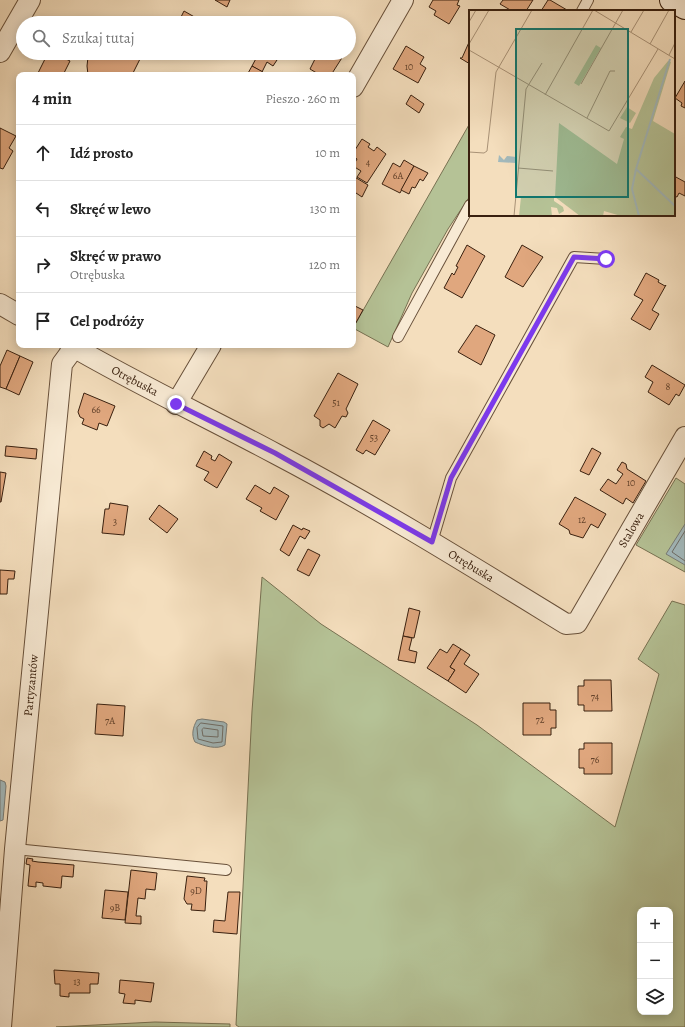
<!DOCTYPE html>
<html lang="pl">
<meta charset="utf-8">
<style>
body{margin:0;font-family:Alegreya,serif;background:#f2f2f2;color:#222}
.controls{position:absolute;right:12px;bottom:12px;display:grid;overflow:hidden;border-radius:8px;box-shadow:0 2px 10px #0003}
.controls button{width:36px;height:36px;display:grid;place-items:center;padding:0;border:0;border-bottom:1px solid #e0e0e0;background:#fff;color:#222;font:20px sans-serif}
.stop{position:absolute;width:12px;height:12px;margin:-9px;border:3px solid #7c3aed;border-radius:50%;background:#fff}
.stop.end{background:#7c3aed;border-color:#fff;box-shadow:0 1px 4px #0008}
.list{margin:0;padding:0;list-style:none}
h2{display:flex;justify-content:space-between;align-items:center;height:52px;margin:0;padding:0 16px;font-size:17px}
h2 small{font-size:13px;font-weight:400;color:#767676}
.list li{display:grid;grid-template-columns:26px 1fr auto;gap:12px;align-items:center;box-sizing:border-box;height:56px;padding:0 16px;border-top:1px solid #e0e0e0}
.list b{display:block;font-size:15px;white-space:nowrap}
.list p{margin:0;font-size:13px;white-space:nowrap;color:#767676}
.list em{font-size:13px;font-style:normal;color:#767676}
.icon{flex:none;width:22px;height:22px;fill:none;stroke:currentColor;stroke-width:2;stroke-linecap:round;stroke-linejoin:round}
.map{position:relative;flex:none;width:685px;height:1027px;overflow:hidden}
.search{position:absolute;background:#fff;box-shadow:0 2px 10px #0003;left:16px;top:16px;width:340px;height:44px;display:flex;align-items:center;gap:10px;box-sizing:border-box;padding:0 14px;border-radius:22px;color:#767676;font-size:15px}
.panel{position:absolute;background:#fff;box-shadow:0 2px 10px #0003;left:16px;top:72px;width:340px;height:276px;border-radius:8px}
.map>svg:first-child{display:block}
</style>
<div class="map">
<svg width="685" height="1027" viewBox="0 0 685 1027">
<rect width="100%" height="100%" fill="#f4debd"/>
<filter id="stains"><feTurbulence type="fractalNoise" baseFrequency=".005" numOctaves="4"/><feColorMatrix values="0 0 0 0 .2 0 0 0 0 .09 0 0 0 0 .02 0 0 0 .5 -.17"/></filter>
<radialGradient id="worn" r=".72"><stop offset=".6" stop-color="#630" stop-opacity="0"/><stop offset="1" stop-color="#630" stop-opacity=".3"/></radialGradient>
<g fill="#b5c296" stroke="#777152" fill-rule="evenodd">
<polygon points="470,123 470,196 448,229 412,293 388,347 353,328"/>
<polygon points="676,478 685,484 685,572 636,545"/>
<path d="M262,577L321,624L477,725L615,827L659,674L638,659L672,601L685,605V1027H239L236,1025L252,711ZM640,910H670V1012H640Z"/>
<polygon points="155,1022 230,1024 230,1027 56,1027"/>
</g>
<g fill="#a2b9bc" stroke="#787c77">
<polygon points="685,524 685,565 666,554"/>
<path d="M202,719L224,722L227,724L225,745C217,750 204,746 195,742C191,735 193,727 197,720Z"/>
<polygon points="0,780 5,782 6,786 3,820 0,821"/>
</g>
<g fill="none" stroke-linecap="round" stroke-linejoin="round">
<g stroke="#6e6c66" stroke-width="1">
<polyline points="685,531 672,552 685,561"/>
<polygon points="201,723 223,726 222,742 213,743 198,739 197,728"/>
<polygon points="204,728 218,730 218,737 203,736 202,730"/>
</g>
</g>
<g fill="#e0a77e" stroke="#39200f">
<polygon points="215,0 230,0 227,7"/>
<polygon points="433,0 459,0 457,5 460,6 449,24 434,15 436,11 429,7"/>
<polygon points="503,0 533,0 526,11 512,11 500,4"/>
<polygon points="548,0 550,0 567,10 541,11"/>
<polygon points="184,11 205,23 178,23"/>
<polygon points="470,40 470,64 460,58 462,58"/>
<polygon points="406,46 424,57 420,64 426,68 418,83 393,69"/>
<polygon points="48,53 54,53 70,61 63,75 37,75"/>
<polygon points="97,53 134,53 141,57 132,75 88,75 87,66 88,57 95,57"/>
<polygon points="259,53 277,60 273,66 267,62 262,72 252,66"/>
<polygon points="318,53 345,53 331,75 320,75 310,69"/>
<polygon points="252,66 263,72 261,75 247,75"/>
<polygon points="685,81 685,108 681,106 682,103 675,98"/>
<polygon points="411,95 424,104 419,113 406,104"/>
<polygon points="0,128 16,136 9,148 13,151 3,169 0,168"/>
<polygon points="362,139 370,144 368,147 374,151 377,147 386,154 367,183 357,177 361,171 353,166 357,159 353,156 353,153"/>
<polygon points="404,160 414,166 400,193 382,184 393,163 400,167"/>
<polygon points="414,166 428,173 423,181 420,179 415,188 412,187 409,194 401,190"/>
<polygon points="353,176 368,185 362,197 353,191"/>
<polygon points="674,176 685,182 685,196 679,193 677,197 674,196"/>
<polygon points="467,245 485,256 462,298 444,288 452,273 454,275 458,267 456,266"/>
<polygon points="522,245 543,257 523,287 505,277"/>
<polygon points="646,273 659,280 658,282 665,286 666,285 652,310 659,314 650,330 631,319 643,300 634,295"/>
<polygon points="353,305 363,310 353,328"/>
<polygon points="476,325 495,335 481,365 458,352"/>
<polygon points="7,350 20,356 6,389 0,387 0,366"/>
<polygon points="20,356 33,362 19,395 6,389"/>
<polygon points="652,365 685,385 679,396 676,394 669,405 648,392 653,382 645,377"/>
<polygon points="338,373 358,384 346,409 348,413 346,417 342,416 335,428 329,424 323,428 320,426 320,420 314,416"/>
<polygon points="84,393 115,406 107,426 99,423 97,430 82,424 84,419 80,417 78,412"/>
<polygon points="373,420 390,430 375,455 366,450 363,454 356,450"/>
<polygon points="6,446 37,449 36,459 5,456"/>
<polygon points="592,448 601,453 589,475 580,471"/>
<polygon points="204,451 212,456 211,459 215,461 219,454 232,462 217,488 204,480 209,472 196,466"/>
<polygon points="622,462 626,464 627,469 646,481 633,503 626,498 623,504 600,490 608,479 616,484 623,474 617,470"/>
<polygon points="0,472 6,473 1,502 0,502"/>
<polygon points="255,485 270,494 274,487 289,496 276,520 260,511 262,508 246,499"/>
<polygon points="575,497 606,514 598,528 591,524 583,538 570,534 569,530 559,524"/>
<polygon points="110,503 128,506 124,535 102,533 105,509 109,509"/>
<polygon points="159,505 178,519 167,533 149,519"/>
<polygon points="293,525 302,530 303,528 310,531 305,539 300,536 289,556 280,550"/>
<polygon points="308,549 320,555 309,576 297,570"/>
<polygon points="0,570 15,571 14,579 8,579 7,594 0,594"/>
<polygon points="409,608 420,611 414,638 403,636"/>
<polygon points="403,636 412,638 409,650 417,652 415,663 398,660"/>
<polygon points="453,644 461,649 450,667 455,670 448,681 427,668 440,649 447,653"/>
<polygon points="461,649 470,655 464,664 479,674 466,693 448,681 455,670 450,667"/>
<polygon points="584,680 611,680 612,711 584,711 584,705 578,705 578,686 584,686"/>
<polygon points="523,703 550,703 550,710 556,710 556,728 551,728 551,735 523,735"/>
<polygon points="97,704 125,706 123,736 95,734"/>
<polygon points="584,743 612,743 612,774 584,774 584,768 579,768 579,749 584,749"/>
<polygon points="27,858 33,859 32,861 38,862 74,865 73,877 62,876 61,888 43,886 43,883 36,882 36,887 28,886 30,865 26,864"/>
<polygon points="131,870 157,873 155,890 146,889 145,899 138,898 136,916 141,916 141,924 125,923"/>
<polygon points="187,876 205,878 204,881 207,881 205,911 191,910 192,904 187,904 184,899"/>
<polygon points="105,890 128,892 125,920 102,918"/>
<polygon points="228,892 240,892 237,934 213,932 214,920 225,921"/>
<polygon points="54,970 99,973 98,984 90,984 90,993 69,993 69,997 60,996 60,984 55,984"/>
<polygon points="120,980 154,983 151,1002 135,1000 135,1004 123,1003 125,994 119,993"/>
</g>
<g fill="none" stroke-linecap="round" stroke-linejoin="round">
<g stroke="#68503a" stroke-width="12">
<g id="service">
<polyline points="582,11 588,0"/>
<polyline points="398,337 470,205"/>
<polyline points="432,542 451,478 574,257 606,259"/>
<polyline points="15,849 226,870"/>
</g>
</g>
<g stroke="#68503a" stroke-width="22">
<g id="minor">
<polyline points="0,52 30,0"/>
<polyline points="353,87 403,0"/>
<polyline points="0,304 19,315"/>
<path id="s1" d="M70,345C137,384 207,417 276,454C375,506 470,565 566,624L577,623L685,437"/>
<polyline points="176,404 211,345"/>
<path id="s2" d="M1,1027L15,849L62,364L76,345"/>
</g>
</g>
<g stroke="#39200f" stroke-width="24">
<polyline id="secondary" points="671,0 685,8"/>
</g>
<use href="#service" stroke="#f8ead4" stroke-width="10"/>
<use href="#minor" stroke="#f8ead4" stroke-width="20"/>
<use href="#secondary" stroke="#f8ead4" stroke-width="22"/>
</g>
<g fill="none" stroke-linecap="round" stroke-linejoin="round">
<polyline stroke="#7c3aed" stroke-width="5" points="176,404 275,453 432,542 451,478 574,257 606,259"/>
</g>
<g text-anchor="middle" stroke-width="3" stroke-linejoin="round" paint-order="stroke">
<g font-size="10" fill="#63422b">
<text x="409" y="70">10</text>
<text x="368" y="166">4</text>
<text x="398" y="179">6A</text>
<text x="668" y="390">8</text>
<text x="336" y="406">51</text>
<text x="96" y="413">66</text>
<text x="374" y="441">53</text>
<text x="631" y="486">10</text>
<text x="582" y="523">12</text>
<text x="115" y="525">3</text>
<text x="595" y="700">74</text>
<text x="540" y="723">72</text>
<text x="110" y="724">7A</text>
<text x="595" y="763">76</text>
<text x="196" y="894">9D</text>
<text x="115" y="911">9B</text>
<text x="77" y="985">13</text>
</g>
<g font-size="12" fill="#39200f" stroke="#f8ead4">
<text dy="4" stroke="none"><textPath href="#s1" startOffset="74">Otrębuska</textPath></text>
<text dy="4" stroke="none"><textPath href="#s1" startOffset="688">Stalowa</textPath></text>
<text dy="4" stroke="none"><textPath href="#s1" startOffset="458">Otrębuska</textPath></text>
<text dy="4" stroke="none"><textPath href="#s2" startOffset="343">Partyzantów</textPath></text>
</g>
</g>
<g transform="translate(469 10)">
<rect width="206" height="206" fill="#f4debd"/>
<path d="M127,35L132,38L110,76L105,73ZM199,51L202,52L184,111L206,124V206H152L135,201L134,206H111L86,187L90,113L148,154L155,129L151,127L157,117L163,119L185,68ZM158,97L167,103L161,113L151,108ZM52,187H85V191L94,197L95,201L90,204L88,198L82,197L83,206H50Z" fill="#b5c296"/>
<path d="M30,145L35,150L38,146L47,147V153L29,152Z" fill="#a2b9bc"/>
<path fill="none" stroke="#a2b9bc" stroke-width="2" d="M201,49L167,159L206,196M167,159L163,179L170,206"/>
<path fill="none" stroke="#a99277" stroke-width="1" d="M125,0L206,49M0,12L7,0M162,22L175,0M0,34L20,0M181,34L200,0M0,40L140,121L189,39M200,45L206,33M112,74L154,0M76,85L124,0M118,108L141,61H146M0,142L15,143L18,141L27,62L63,0M49,158L84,161M45,206L57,79L73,53"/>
<path fill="#0f766e" fill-opacity="0.15" stroke="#0f766e" stroke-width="2" d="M47,19H159V187H47Z"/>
<rect width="206" height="206" fill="none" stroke="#39200f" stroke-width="2"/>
</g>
<rect width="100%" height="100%" filter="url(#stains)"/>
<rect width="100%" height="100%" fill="url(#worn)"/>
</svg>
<div class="controls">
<button>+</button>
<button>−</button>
<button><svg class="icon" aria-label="layers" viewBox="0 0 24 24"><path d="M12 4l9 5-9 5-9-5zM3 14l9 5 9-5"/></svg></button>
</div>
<div class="stop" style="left:606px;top:259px"></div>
<div class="stop end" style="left:176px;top:404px"></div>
<div class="search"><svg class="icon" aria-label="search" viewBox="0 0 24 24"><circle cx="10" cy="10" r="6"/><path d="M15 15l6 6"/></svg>Szukaj tutaj</div>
<section class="panel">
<h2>4 min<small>Pieszo · 260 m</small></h2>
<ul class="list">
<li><svg class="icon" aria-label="ahead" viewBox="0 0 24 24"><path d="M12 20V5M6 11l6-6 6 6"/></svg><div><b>Idź prosto</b></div><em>10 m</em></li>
<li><svg class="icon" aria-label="left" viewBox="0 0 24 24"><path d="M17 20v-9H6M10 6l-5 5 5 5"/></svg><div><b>Skręć w lewo</b></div><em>130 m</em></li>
<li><svg class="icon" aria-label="right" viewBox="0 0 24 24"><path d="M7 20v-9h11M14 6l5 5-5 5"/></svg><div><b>Skręć w prawo</b><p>Otrębuska</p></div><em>120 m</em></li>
<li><svg class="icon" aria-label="arrive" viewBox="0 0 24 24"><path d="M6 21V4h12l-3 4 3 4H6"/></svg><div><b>Cel podróży</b></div></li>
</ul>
</section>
</div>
